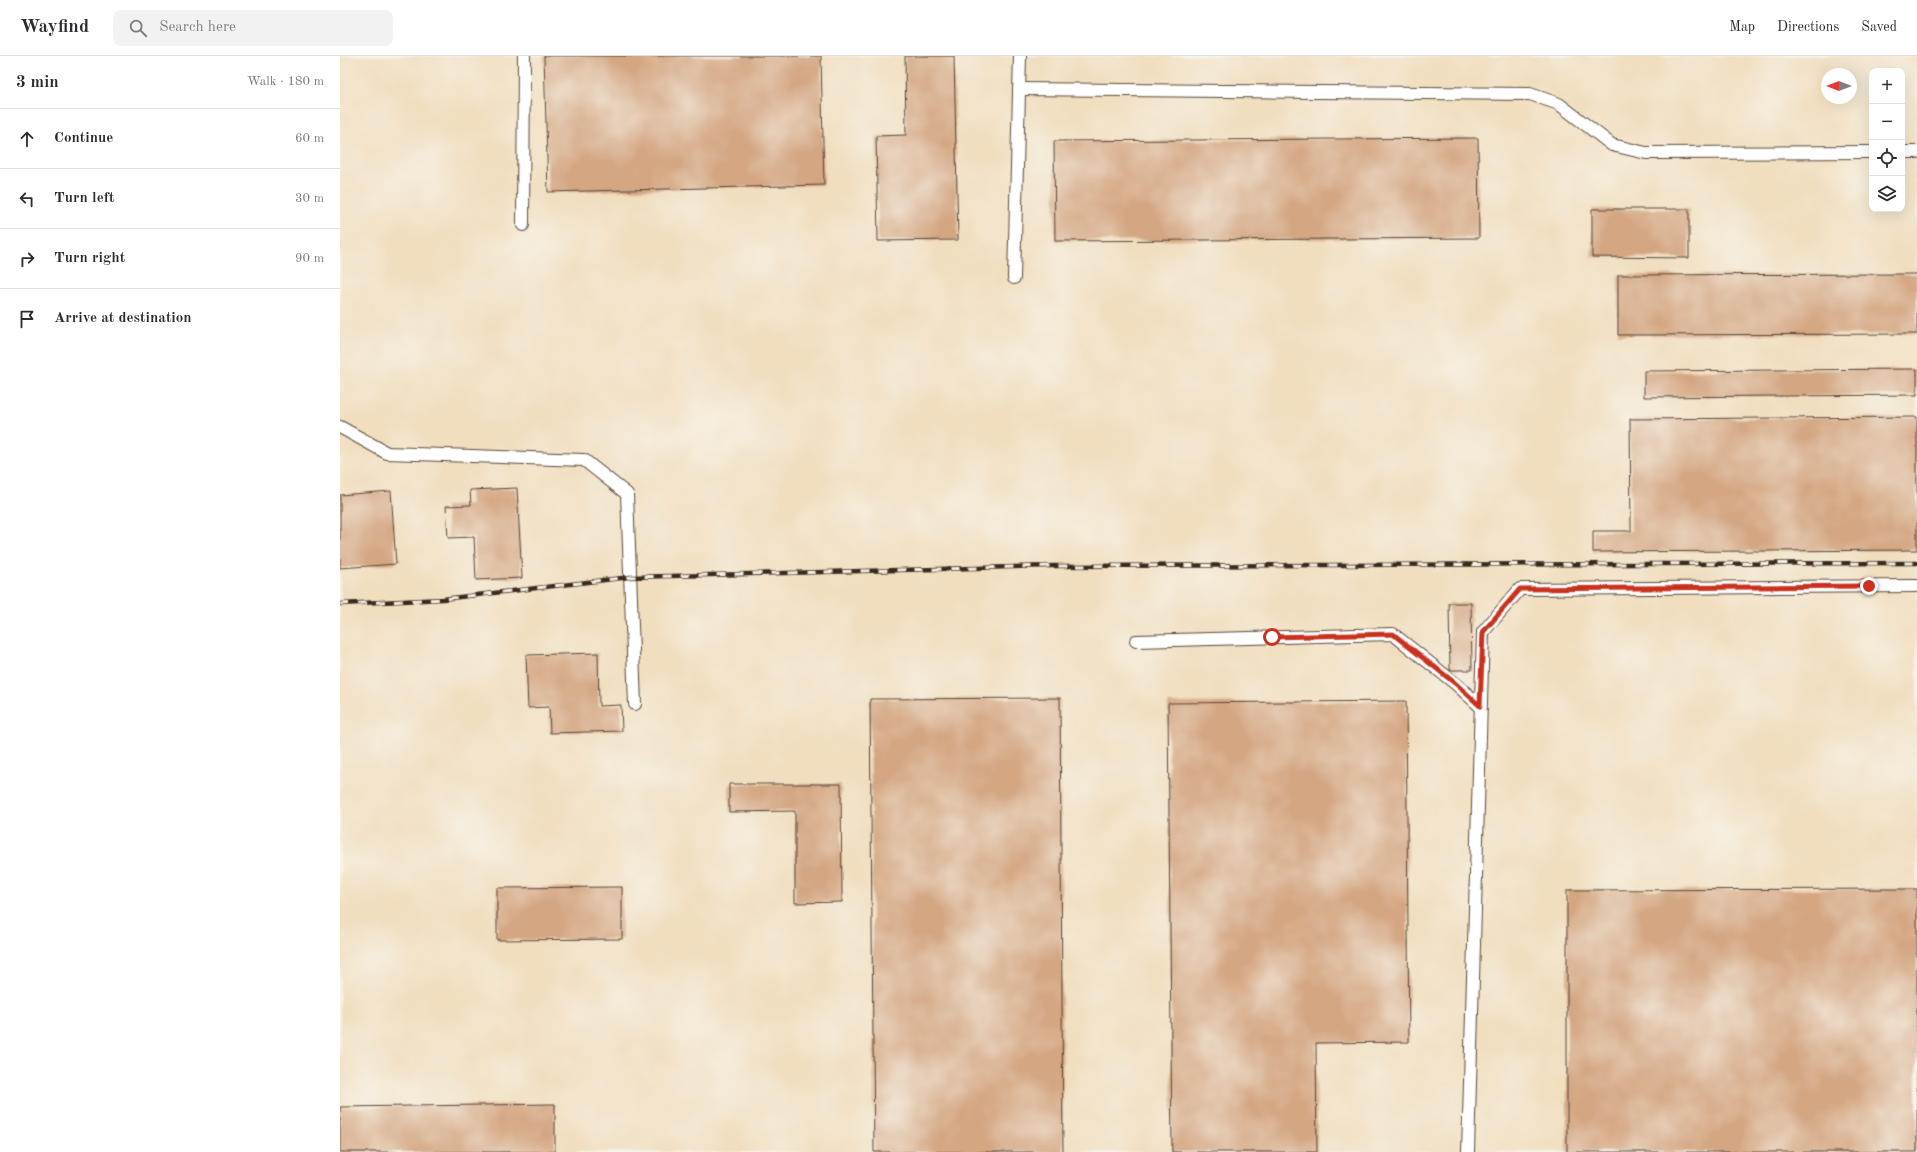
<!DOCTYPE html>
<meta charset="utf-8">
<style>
body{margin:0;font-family:"Old Standard TT",serif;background:#f2f2f3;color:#2b2b33}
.controls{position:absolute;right:12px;top:12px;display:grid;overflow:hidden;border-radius:8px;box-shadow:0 4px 16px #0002}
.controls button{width:36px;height:36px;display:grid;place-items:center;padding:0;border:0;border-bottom:1px solid #e1e1e2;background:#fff;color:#2b2b33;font:20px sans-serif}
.compass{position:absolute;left:1481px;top:12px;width:36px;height:36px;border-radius:50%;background:#fff;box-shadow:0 4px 16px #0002;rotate:270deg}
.stop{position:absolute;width:12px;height:12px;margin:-9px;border:3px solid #c8321e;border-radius:50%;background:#fff}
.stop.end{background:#c8321e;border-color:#fff;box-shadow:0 1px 4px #0008}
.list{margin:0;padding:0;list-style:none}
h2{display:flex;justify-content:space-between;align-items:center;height:52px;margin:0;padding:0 16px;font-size:17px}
h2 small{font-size:13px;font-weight:400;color:#7c7c81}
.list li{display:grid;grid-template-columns:26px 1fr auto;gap:12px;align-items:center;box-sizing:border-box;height:60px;padding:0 16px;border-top:1px solid #e1e1e2}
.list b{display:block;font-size:15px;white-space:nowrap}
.list em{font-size:13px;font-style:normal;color:#7c7c81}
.icon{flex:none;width:22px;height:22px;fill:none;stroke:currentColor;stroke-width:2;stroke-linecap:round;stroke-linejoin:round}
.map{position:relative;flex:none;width:1577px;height:1096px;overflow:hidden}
header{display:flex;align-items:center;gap:24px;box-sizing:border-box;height:56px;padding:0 20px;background:#fff;border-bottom:1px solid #e1e1e2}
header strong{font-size:19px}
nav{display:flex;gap:22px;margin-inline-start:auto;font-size:14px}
.search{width:280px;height:36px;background:#f2f2f3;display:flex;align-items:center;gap:10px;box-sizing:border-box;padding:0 14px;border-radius:8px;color:#7c7c81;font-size:15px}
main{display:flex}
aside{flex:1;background:#fff}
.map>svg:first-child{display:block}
</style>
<header>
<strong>Wayfind</strong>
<div class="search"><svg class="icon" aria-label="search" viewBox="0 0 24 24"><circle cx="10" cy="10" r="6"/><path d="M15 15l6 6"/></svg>Search here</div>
<nav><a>Map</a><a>Directions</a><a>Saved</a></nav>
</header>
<main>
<aside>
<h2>3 min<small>Walk · 180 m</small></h2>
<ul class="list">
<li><svg class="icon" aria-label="ahead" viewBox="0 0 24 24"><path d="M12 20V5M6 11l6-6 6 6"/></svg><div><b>Continue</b></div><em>60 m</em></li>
<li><svg class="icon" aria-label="left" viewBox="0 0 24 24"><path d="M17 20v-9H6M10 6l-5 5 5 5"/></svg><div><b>Turn left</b></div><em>30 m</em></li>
<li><svg class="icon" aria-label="right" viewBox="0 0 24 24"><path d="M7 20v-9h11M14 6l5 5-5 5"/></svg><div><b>Turn right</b></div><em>90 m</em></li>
<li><svg class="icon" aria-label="arrive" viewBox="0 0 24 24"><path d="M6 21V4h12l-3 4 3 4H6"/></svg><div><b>Arrive at destination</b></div></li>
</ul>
</aside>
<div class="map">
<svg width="1577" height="1096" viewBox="0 0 1577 1096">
<rect width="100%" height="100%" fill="#f7f3e8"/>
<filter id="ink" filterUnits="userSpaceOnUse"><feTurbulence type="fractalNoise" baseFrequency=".025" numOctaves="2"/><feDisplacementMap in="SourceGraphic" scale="8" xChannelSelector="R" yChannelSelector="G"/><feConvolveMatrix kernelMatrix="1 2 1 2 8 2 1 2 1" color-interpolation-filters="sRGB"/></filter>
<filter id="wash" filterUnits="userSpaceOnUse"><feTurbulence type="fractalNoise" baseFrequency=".012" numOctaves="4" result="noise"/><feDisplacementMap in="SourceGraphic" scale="16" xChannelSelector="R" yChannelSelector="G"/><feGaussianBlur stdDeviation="0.9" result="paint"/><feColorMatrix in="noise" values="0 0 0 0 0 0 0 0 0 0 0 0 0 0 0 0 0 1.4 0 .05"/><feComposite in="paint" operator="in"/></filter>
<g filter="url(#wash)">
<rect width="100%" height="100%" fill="#f1debf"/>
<g id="blocks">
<g fill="#d4a682">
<polygon points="204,0 481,0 484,129 208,136"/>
<polygon points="565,0 614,0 618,184 538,185 536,80 566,79"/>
<polygon points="1138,82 1139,182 715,185 714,85"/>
<polygon points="1252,153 1349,153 1349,202 1252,201"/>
<polygon points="1577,218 1577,278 1278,279 1278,219"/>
<polygon points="1577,313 1577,339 1304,341 1304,315"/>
<polygon points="1577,361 1577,494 1253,496 1253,475 1291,475 1290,363"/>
<polygon points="177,432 182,522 136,524 134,481 108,482 106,450 131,449 130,434"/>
<polygon points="51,435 56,508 0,512 0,439"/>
<polygon points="1109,547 1131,547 1132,614 1110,614"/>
<polygon points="258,597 259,650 281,649 282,675 210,677 209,651 188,652 186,599"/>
<polygon points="720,642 723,1096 534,1096 530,643"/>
<polygon points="1066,645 1069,986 976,987 977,1096 832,1096 828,647"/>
<polygon points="389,728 501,728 502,846 455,847 455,755 389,756"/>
<polygon points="282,831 282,883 157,884 157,832"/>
<polygon points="1577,833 1577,1096 1227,1096 1227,834"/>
<polygon points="215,1048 215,1096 0,1096 0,1051"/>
</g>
</g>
</g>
<g filter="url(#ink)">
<use href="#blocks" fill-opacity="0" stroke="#564536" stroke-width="1"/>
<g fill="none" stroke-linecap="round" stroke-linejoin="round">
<g stroke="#564536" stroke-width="14">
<g id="service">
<polyline points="679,33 1190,38 1219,48 1272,89 1306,97 1532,96"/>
<polyline points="1562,96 1577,96"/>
<polyline points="183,169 184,0"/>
<polyline points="674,222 680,0"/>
<polyline points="0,371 47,397 244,404 287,438 295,648"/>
<polyline points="796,585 1053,578 1116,628 1140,650"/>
<polyline points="1128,1096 1143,576 1180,533 1577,530"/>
</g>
</g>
<use href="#service" stroke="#fff" stroke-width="12"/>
<g stroke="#3b2a1e" stroke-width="4.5">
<polyline id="rail" points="0,548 103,543 290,521 714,510 1577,507"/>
</g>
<use href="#rail" stroke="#f7f3e8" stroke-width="3" stroke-dasharray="9" stroke-linecap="butt"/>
</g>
</g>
<g fill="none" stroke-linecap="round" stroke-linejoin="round" filter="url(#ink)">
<polyline stroke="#c8321e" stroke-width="5" points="932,581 1053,578 1116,628 1140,650 1143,576 1180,533 1529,530"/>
</g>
</svg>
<div class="controls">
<button>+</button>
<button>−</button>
<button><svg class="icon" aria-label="locate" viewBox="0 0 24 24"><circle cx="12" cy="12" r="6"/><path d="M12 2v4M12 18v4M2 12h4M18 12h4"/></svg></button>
<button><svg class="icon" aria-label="layers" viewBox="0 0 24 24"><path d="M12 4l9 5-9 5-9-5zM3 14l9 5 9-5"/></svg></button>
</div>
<svg class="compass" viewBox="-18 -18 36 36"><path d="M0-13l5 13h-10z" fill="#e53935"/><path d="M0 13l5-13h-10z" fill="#7c7c81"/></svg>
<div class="stop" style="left:932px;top:581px"></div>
<div class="stop end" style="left:1529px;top:530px"></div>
</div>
</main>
